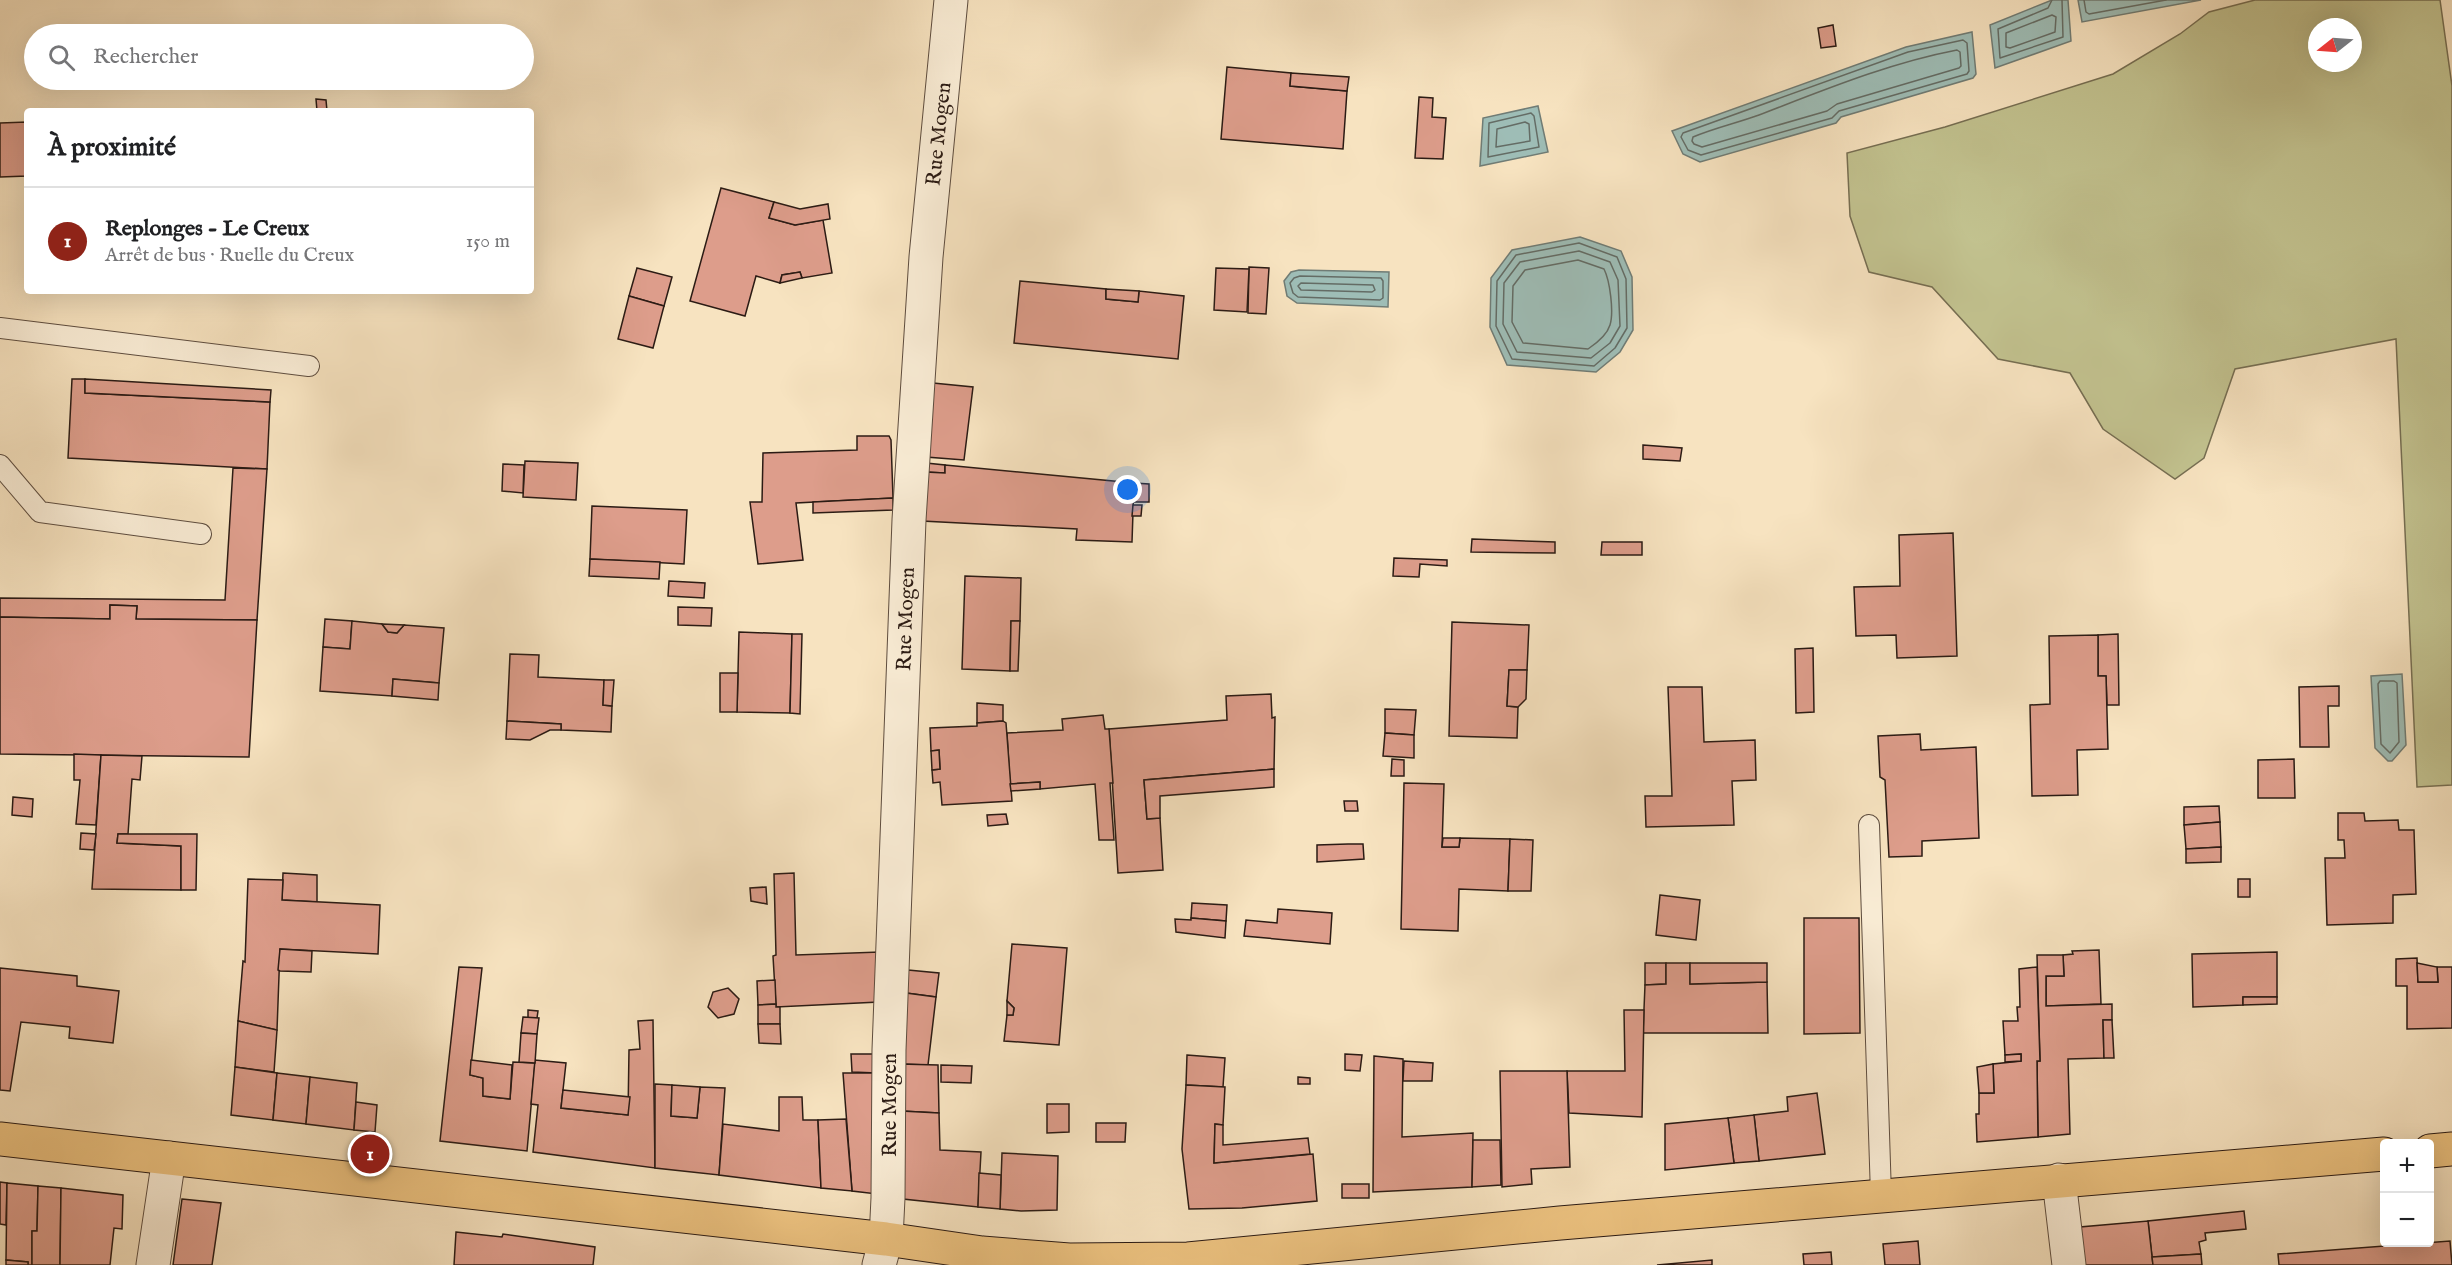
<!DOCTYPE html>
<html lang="fr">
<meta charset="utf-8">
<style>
body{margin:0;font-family:"IM FELL English",serif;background:#f6f6f6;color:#202124}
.controls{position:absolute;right:18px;bottom:18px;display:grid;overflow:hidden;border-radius:6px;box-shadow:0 6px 24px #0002}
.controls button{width:54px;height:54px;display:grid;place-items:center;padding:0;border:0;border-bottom:2px solid #e0e0e0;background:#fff;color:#202124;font:30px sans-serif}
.compass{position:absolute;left:2308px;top:18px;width:54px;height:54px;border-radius:50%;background:#fff;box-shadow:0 6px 24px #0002;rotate:253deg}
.you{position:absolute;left:1128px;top:490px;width:21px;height:21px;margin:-15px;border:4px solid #fff;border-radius:50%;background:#1a73e8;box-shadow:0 0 0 9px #1a73e833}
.badge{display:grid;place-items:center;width:39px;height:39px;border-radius:50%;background:#8f2418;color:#fff;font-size:20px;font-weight:700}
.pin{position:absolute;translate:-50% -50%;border:3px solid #fff;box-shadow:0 2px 6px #0006}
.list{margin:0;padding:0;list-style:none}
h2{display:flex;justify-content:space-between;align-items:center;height:78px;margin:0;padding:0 24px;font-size:26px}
h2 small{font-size:20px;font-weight:400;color:#757577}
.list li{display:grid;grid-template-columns:39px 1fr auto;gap:18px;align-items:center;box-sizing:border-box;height:108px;padding:0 24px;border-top:2px solid #e0e0e0}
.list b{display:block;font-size:22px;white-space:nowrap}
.list p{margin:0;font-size:20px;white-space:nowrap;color:#757577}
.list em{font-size:20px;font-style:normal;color:#757577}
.icon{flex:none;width:33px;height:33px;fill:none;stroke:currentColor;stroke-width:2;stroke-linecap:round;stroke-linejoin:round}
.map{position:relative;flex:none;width:2452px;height:1265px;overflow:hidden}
.search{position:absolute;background:#fff;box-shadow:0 6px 24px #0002;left:24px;top:24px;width:510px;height:66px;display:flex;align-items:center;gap:15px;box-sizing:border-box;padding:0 21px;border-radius:33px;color:#757577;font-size:22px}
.panel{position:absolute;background:#fff;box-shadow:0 6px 24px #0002;left:24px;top:108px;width:510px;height:186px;border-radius:6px}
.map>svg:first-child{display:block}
</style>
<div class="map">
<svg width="2452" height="1265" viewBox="0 0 2452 1265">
<rect width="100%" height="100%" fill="#f7e3c0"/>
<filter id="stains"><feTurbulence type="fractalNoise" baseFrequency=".00333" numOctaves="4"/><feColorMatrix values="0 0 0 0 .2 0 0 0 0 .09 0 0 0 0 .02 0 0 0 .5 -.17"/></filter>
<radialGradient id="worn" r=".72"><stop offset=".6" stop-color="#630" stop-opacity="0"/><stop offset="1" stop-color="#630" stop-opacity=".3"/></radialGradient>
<path fill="#c2c28f" stroke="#766e52" stroke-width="1.5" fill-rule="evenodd" d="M2255,0H2440L2452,86V785L2417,787L2396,339L2235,369L2204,458L2175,479L2103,429L2070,373L1998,359L1932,287L1869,272L1850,216L1847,153L1945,127L2113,74L2180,34L2209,12ZM2317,27H2353V63H2317Z"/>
<g fill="#9ebdb6" stroke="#707c75" stroke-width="1.5">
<polygon points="2052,0 2068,0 2071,41 1995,68 1990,25"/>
<polygon points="2078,0 2201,0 2082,22"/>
<polygon points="1972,32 1976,74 1973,78 1841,117 1836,123 1700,162 1683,154 1672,131 1906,47"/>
<polygon points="1538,106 1548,152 1480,166 1483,118"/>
<polygon points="1580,237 1621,251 1632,277 1633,330 1620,352 1596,372 1507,365 1490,327 1491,278 1512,250"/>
<polygon points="1299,270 1389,272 1388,307 1297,303 1287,296 1284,281 1291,272"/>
<polygon points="2402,674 2406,745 2392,761 2388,761 2375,748 2371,676"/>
</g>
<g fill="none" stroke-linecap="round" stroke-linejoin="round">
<g stroke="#646c65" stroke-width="1.5">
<polyline points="2052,0 2048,8 1998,29 2000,58 2063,37 2062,0"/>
<polyline points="2084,0 2086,12 2089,14 2166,0"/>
<polygon points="2052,15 2056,17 2055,32 2010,48 2006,47 2006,33"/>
<polygon points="1963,40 1967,43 1969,71 1967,74 1839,111 1832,118 1701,155 1688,150 1681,137 1683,133 1908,52"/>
<path d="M1957,50L1960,52L1961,66L1959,68L1837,104L1827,111L1702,147L1694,144L1692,141L1693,137C1714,128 1737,123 1759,115C1824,90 1889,63 1957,50Z"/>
<polygon points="1531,113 1534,116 1539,147 1488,157 1489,123"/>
<polygon points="1525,122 1529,124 1530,141 1496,147 1497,129"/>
<polygon points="1579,243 1617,257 1626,279 1627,328 1615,348 1594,366 1512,359 1496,326 1497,281 1516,255"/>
<polygon points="1579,251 1610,262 1618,280 1620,326 1610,343 1591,358 1517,352 1503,324 1504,283 1520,262"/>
<path d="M1578,260L1604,269C1610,281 1614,312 1610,325C1607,335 1597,343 1588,349L1523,343L1512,322L1513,286L1525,270Z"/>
<polygon points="1300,276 1381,278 1383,281 1383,298 1380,300 1298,297 1293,293 1290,283 1294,278"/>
<polygon points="1301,283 1373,285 1375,290 1372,292 1301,290 1298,286"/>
<polygon points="2380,681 2394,681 2397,683 2399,742 2390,753 2381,744 2378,684"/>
</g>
</g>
<g fill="#dd9d8b" stroke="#2b1b14" stroke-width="1.5">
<polygon points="1833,25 1836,46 1821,48 1818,28"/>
<polygon points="1227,67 1291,73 1290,86 1347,91 1343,149 1221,139"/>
<polygon points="1291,73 1349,77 1347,91 1290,86"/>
<polygon points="1419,97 1433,98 1432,117 1446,118 1443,159 1415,158"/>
<polygon points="316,99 326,100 327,111 317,111"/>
<polygon points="27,122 27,176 0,177 0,123"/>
<polygon points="721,188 774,202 769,218 795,225 823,220 832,273 802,278 800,272 782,275 780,283 756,276 745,316 690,301"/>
<polygon points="774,202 800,209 828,204 830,219 795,225 769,218"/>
<polygon points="1249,267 1269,268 1266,314 1248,313"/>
<polygon points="637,268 672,277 664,306 629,296"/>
<polygon points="1216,268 1249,269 1247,312 1214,310"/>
<polygon points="800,272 802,278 780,283 782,275"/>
<polygon points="1020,281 1106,289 1106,299 1138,302 1139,291 1184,296 1178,359 1014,343"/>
<polygon points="1106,289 1139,291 1138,302 1106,299"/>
<polygon points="629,296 664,306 653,348 618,339"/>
<polygon points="72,379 85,379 85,393 270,402 267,469 68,458"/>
<polygon points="85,379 271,390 270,402 85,393"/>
<polygon points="933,383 973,387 964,460 926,457"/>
<polygon points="857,436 889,436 891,440 893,498 796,503 803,560 758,564 750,502 762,502 763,453 857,450"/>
<polygon points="1643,445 1682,448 1680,461 1643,459"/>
<polygon points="525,461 578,463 576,500 523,497"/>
<polygon points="926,463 945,465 945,473 925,472"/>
<polygon points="503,464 524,465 523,493 502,491"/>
<polygon points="945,465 1134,483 1132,542 1076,540 1077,529 922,521 925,472 945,473"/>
<polygon points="233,468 267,469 257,620 136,619 137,606 110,605 110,619 0,617 0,598 225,600"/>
<polygon points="1134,483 1149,484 1149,502 1133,502"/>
<polygon points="893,498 893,510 813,513 813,502"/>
<polygon points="1133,505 1142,505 1141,516 1132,516"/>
<polygon points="592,506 687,510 684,564 590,559"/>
<polygon points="1953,533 1957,656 1897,658 1896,635 1856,636 1854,587 1900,586 1899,535"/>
<polygon points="1472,539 1555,542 1555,553 1471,552"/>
<polygon points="1602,542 1642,542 1642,555 1601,555"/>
<polygon points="1394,558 1447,560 1447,566 1420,564 1419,577 1393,576"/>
<polygon points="590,559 660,562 659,579 589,576"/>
<polygon points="965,576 1021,578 1020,621 1011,621 1010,671 962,669"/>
<polygon points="669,581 705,583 704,598 668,596"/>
<polygon points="110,605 137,606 136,619 257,620 249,757 0,754 0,617 110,619"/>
<polygon points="678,607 712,608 711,626 678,625"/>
<polygon points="325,619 352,621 350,649 323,647"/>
<polygon points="352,621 382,624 388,632 397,633 404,625 444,628 439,683 393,679 392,696 320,691 323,647 350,649"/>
<polygon points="1011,621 1020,621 1018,671 1010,671"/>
<polygon points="1452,622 1529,625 1527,670 1509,670 1507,706 1518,707 1517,738 1449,736"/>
<polygon points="382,624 404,625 397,633 388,632"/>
<polygon points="739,632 792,634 790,713 737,712"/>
<polygon points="792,634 802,634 800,714 790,713"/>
<polygon points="2118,634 2119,705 2107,705 2106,676 2098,676 2098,635"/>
<polygon points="2098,635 2098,676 2106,676 2108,749 2077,750 2078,795 2032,796 2030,705 2050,704 2049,636"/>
<polygon points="1813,648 1814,712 1796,713 1795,649"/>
<polygon points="510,654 539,655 538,677 604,680 603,705 612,706 611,732 561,730 561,724 507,721"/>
<polygon points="1509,670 1527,670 1526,699 1518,707 1507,706"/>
<polygon points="720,673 738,673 737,712 720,712"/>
<polygon points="393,679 439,683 438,700 392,696"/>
<polygon points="604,680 614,680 612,706 603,705"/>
<polygon points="2339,686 2339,706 2328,706 2329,747 2300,747 2299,687"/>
<polygon points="1668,687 1702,687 1704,742 1755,740 1756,780 1732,781 1734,825 1646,827 1645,796 1672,796"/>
<polygon points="1271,694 1272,718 1275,717 1274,769 1144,780 1147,819 1160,818 1163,870 1118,873 1109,729 1227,720 1226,696"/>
<polygon points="977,703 1003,705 1003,721 977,723"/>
<polygon points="1385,709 1416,710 1414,735 1385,733"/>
<polygon points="1103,715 1105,729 1109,729 1113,783 1110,783 1114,840 1099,840 1095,784 1040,789 1040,782 1010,784 1007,733 1063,730 1062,719"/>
<polygon points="507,721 561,724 561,730 550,730 530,740 506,739"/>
<polygon points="1003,721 1006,723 1012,801 942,805 940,782 933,783 932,770 940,769 939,750 931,751 930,728 977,726 977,723"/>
<polygon points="1385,733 1414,735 1414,758 1383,756"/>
<polygon points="1920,734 1921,750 1976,747 1979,838 1922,841 1922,856 1889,857 1885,780 1880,777 1878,736"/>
<polygon points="939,750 940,769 932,770 931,751"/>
<polygon points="74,754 101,755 96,825 76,824 80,780 74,780"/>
<polygon points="101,755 142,756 140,780 132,779 128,834 118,834 117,843 181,846 181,890 92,889"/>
<polygon points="1392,759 1404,760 1404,776 1391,776"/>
<polygon points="2294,759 2295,798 2258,798 2258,760"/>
<polygon points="1274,769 1274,787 1160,796 1160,818 1147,819 1144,780"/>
<polygon points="1040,782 1040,789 1011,791 1010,784"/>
<polygon points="1404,783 1444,784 1442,847 1459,847 1460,838 1510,839 1508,891 1459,889 1458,931 1401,929"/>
<polygon points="13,797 33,799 32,817 12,815"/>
<polygon points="1344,801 1357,801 1358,811 1345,811"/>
<polygon points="2219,806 2220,822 2184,825 2184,807"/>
<polygon points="2338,813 2364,813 2365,821 2398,820 2399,830 2414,830 2416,894 2393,895 2393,923 2327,925 2325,858 2345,858 2344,840 2338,840"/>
<polygon points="1006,814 1008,824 988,826 987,815"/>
<polygon points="2220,822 2221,847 2186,849 2184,825"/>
<polygon points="81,833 96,834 94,850 80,849"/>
<polygon points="118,834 197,834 196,890 181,890 181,846 117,843"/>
<polygon points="1443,838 1460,838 1459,847 1442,847"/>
<polygon points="1510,839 1533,840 1531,891 1508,891"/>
<polygon points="1348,844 1363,844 1364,859 1317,862 1317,845"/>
<polygon points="2221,847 2221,862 2186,863 2186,849"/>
<polygon points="283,873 317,875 317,902 282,900"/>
<polygon points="794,873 796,955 880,952 879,1002 776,1007 773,956 776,955 774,874"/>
<polygon points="248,879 283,880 282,900 380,905 378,954 280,949 277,1030 238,1021 243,961 245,962"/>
<rect x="2238" y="879" width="12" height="18"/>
<polygon points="766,887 767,904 751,901 750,888"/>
<polygon points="1660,895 1700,900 1696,940 1656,935"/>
<polygon points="1192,903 1227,905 1226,921 1191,918"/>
<polygon points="1278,909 1332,913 1330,944 1244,936 1246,920 1277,923"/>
<polygon points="1191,918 1226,921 1225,938 1176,932 1175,919 1191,920"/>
<polygon points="1804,918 1859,918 1860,1033 1804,1034"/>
<polygon points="1012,944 1067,948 1059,1045 1004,1041 1007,1015 1013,1015 1014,1008 1007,1001"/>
<polygon points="280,949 312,951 311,972 280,971 278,970"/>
<polygon points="2099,950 2101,1004 2046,1006 2046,976 2064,976 2063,955 2073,954 2072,951"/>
<polygon points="2277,952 2277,997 2243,997 2243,1005 2193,1007 2192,954"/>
<polygon points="2037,955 2063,955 2064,976 2046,976 2046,1006 2112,1004 2112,1020 2103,1020 2104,1058 2068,1059 2070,1134 2038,1137 2037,1061 2040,1061"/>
<polygon points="2417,958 2418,982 2438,982 2437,967 2452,967 2452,1028 2407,1029 2407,986 2396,986 2396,959"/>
<polygon points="1645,963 1666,963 1666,984 1645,985"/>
<polygon points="1666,963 1690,963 1690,984 1767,982 1768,1033 1643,1033 1645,985 1666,984"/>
<polygon points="1690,963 1767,963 1767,982 1690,984"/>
<polygon points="2417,963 2437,967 2438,982 2418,982"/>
<polygon points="459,967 482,968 470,1075 483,1078 483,1096 510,1099 513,1062 535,1063 527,1151 440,1141"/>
<polygon points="2037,967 2040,1061 2037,1061 2038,1137 1977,1142 1976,1114 1979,1114 1979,1093 1994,1093 1993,1064 2021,1061 2021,1054 2005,1055 2003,1021 2018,1021 2017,1007 2020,1007 2019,969"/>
<polygon points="0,968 77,976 77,986 119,991 113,1043 69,1038 70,1027 21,1022 10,1091 0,1090"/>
<polygon points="908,970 939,973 936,997 906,993"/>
<polygon points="775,980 776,1004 758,1005 757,981"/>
<polygon points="728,988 739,999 734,1014 718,1018 708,1007 713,992"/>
<polygon points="906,993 936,997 928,1065 899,1064"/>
<polygon points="2243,997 2277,997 2277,1004 2243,1005"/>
<polygon points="1007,1001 1014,1008 1013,1015 1007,1015"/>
<polygon points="776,1004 776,1007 780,1007 780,1024 758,1024 758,1005"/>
<polygon points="528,1010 538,1011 537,1018 528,1018"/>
<polygon points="1624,1010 1644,1010 1642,1117 1569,1113 1567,1071 1625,1071"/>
<polygon points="523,1017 539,1018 537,1034 521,1033"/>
<polygon points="653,1020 655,1168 533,1152 538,1105 531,1104 535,1060 566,1063 561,1108 628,1115 629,1050 640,1049 638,1021"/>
<polygon points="2103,1020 2112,1020 2114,1058 2104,1058"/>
<polygon points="238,1021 277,1030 274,1072 235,1067"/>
<polygon points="758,1024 780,1024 781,1044 759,1043"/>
<polygon points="521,1033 537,1034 535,1063 519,1062"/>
<polygon points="851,1054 877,1054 877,1073 852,1072"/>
<polygon points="1345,1054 1362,1055 1360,1071 1345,1070"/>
<polygon points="2021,1054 2021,1061 2005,1062 2005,1055"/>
<polygon points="1187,1055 1225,1058 1223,1087 1186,1085"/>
<polygon points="1374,1056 1403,1059 1402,1137 1473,1133 1472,1187 1373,1192"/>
<polygon points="471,1060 512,1065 510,1099 483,1096 483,1078 470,1075"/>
<polygon points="1404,1061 1433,1063 1432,1081 1403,1081"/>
<polygon points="899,1064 938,1065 939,1113 901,1111"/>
<polygon points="1993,1064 1994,1093 1979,1093 1977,1067"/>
<polygon points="941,1065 972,1066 971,1083 941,1082"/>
<polygon points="235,1067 277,1073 273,1120 231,1115"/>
<polygon points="1500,1071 1567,1071 1570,1167 1531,1169 1532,1184 1502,1187"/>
<polygon points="277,1073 310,1077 306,1124 273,1120"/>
<polygon points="843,1073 877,1073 877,1194 852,1191"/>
<polygon points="310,1077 357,1083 354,1130 306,1124"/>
<polygon points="1298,1077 1310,1078 1310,1084 1298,1084"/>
<polygon points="655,1084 672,1085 671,1116 697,1118 700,1087 725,1088 719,1175 655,1168"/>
<polygon points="672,1085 700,1087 697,1118 671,1116"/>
<polygon points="1186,1085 1225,1087 1223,1125 1215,1124 1214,1163 1313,1154 1317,1201 1242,1208 1189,1209 1182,1149"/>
<polygon points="563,1090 630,1097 628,1115 561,1108"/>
<polygon points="1817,1093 1825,1154 1759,1161 1754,1115 1788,1111 1787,1097"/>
<polygon points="779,1097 802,1097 803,1120 818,1120 821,1188 719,1175 723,1124 779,1131"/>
<polygon points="356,1102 377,1105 375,1132 354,1130"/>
<polygon points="1047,1104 1069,1104 1069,1132 1047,1133"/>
<polygon points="901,1111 939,1113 940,1150 981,1152 978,1207 903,1199"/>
<polygon points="1754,1115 1759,1161 1734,1163 1728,1118"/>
<polygon points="1728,1118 1734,1163 1665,1170 1665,1124"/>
<polygon points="846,1119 852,1191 821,1188 818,1120"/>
<polygon points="1096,1123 1126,1123 1125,1142 1096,1142"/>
<polygon points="1215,1124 1223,1125 1223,1145 1308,1138 1310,1154 1214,1163"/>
<polygon points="1473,1140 1500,1140 1501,1185 1472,1187"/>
<polygon points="1002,1153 1058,1156 1057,1210 1021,1211 1000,1209"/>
<polygon points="979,1173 1001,1175 1000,1209 978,1207"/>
<polygon points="0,1182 7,1183 6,1225 0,1224"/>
<polygon points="7,1183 38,1186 37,1231 32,1231 32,1265 28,1265 28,1262 6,1260"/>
<rect x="1342" y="1184" width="27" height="14"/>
<polygon points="38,1186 61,1188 60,1265 32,1265 32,1231 37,1231"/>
<polygon points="61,1188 123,1195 122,1229 114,1228 110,1265 60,1265"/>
<polygon points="182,1199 221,1203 212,1265 173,1265"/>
<polygon points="2244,1211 2246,1229 2205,1233 2206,1240 2199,1242 2201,1254 2152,1257 2148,1221"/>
<polygon points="2148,1221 2153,1265 2084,1265 2080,1227"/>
<polygon points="456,1232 502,1237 503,1234 595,1247 593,1265 454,1265"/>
<polygon points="1918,1241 1920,1265 1885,1265 1883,1244"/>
<polygon points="2450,1241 2452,1265 2279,1265 2278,1254"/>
<polygon points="1831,1252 1832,1265 1804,1265 1803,1254"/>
<polygon points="2201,1254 2202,1265 2153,1265 2152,1257"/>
<polygon points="6,1260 28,1262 28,1265 6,1265"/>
<polygon points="1712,1260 1712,1265 1657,1265"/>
</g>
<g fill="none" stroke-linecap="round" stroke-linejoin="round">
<g stroke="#5e4d3f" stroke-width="22">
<g id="service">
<polyline points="0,328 309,366"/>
<polyline points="0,465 40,512 201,534"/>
<polyline points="1869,825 1881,1195"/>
</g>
</g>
<g stroke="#5e4d3f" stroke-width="35">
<g id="minor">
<polyline points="2059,1180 2069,1265"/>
<polyline points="153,1265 169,1158"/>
<polyline points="879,1265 886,1239 888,1198 889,1050 909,520 926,257 951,0"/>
</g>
</g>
<g stroke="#2b1b14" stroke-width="35">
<g id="primary">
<polyline points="0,1139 886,1239 982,1253 1069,1260 1188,1259 1560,1223 2384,1154"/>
<polyline points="2430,1151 2452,1149"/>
</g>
</g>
<use href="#service" stroke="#faedd6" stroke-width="20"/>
<use href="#minor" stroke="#faedd6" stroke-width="33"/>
<use href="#primary" stroke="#ecc280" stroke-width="33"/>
</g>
<g text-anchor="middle" stroke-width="4.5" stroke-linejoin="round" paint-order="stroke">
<g font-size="21" fill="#2b1b14" stroke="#faedd6">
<text transform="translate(938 134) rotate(-84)" y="7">Rue Mogen</text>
<text transform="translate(905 619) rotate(-88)" y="7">Rue Mogen</text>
<text transform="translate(889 1105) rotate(-90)" y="7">Rue Mogen</text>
</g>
</g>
<rect width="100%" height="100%" filter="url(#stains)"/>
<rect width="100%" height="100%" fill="url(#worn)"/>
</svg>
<div class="controls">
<button>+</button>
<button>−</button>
</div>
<svg class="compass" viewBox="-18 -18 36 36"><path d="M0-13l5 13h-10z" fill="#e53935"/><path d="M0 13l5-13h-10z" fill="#757577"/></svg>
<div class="you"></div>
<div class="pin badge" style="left:370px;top:1154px">1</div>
<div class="search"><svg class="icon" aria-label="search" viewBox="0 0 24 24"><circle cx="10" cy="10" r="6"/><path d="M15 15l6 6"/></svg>Rechercher</div>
<section class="panel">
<h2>À proximité<small></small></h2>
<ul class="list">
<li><span class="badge">1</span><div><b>Replonges - Le Creux</b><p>Arrêt de bus · Ruelle du Creux</p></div><em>150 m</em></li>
</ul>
</section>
</div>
